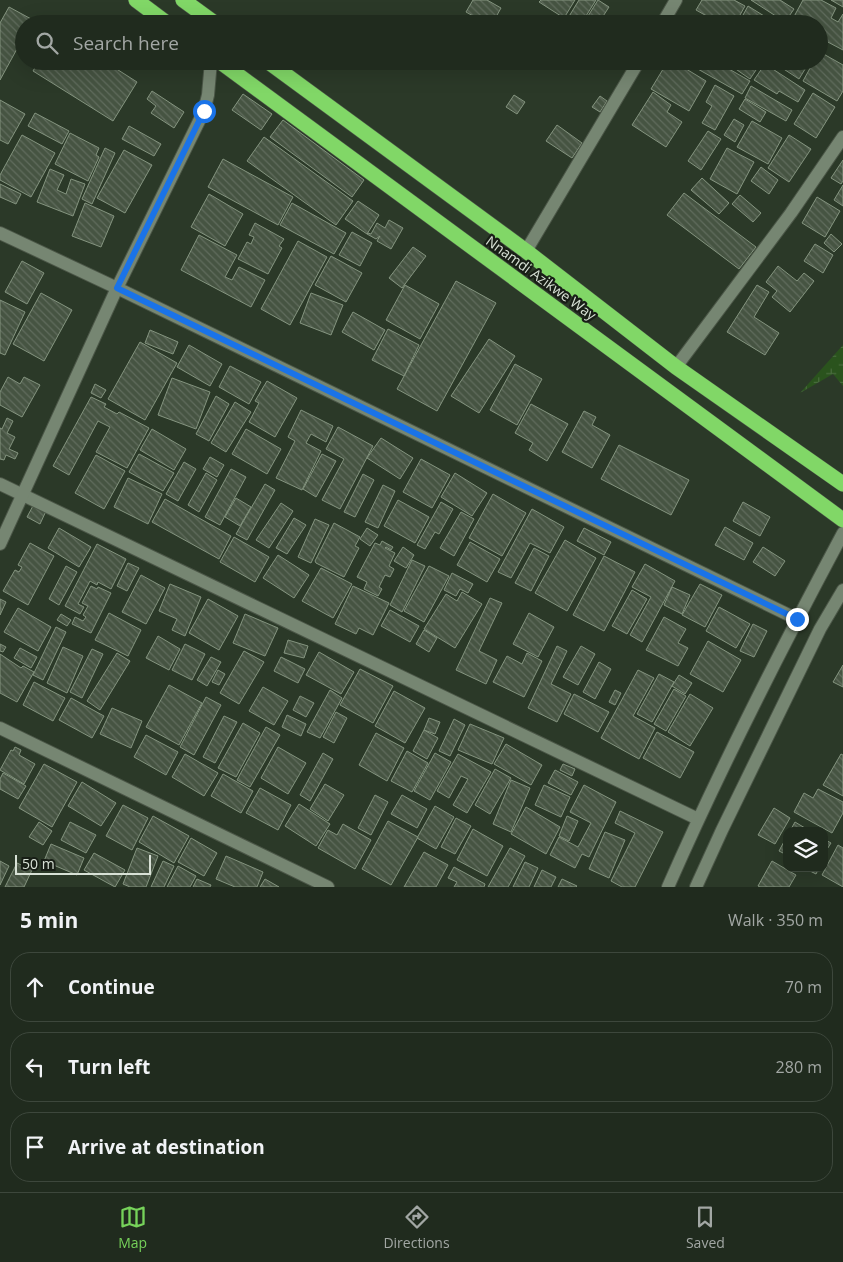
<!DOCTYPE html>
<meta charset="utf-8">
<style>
body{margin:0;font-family:"Open Sans",sans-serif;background:#283327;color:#f1f3f6}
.controls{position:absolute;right:15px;bottom:15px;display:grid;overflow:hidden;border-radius:10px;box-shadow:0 5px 20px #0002}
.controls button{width:45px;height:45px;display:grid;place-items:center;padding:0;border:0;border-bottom:1px solid #3d473c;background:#202b1e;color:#f1f3f6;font:25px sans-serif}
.scale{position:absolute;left:15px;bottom:12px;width:136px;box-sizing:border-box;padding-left:5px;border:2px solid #d8e1d6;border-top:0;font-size:14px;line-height:18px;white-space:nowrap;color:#d8e1d6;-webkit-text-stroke:4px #181e16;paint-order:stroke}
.stop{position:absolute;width:15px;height:15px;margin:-11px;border:4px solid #1a73e8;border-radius:50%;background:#fff}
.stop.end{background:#1a73e8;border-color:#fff;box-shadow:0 1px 5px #0008}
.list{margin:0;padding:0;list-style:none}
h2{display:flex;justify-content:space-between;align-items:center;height:65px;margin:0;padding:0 20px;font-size:21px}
h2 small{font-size:16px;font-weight:400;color:#a2a7a4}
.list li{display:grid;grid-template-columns:32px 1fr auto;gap:15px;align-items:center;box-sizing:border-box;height:70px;margin:0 10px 10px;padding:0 10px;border:1px solid #3d473c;border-radius:20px}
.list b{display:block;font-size:19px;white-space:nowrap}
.list em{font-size:16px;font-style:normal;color:#a2a7a4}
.icon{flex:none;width:28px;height:28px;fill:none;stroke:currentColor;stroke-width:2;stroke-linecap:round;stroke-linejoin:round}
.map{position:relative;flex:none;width:843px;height:887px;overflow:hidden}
.search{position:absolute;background:#202b1e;box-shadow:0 5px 20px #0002;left:15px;right:15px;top:15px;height:55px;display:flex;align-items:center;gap:12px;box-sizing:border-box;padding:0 18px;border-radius:28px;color:#a2a7a4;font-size:19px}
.sheet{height:305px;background:#202b1e}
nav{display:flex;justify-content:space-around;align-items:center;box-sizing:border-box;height:70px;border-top:1px solid #3d473c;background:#202b1e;font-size:14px;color:#a2a7a4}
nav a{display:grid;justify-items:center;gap:2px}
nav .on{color:#76d25a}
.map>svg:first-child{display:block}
</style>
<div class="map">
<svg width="843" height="887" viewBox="0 0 843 887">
<defs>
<pattern id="wetland-marsh" width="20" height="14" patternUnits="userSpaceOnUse" patternTransform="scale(1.25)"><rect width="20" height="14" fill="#2a531d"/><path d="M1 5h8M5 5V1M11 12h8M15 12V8" fill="none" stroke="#486b3d"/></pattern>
<pattern id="building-back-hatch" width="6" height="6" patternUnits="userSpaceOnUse" patternTransform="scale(1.25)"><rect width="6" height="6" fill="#465442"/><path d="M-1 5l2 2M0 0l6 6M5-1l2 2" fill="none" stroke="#606c5d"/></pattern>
</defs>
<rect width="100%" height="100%" fill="#2b3928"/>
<polygon fill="url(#wetland-marsh)" points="843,345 843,386 833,374 800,393"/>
<g fill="url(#building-back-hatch)" stroke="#84947f">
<polygon points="473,0 487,0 501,8 492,24 487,24 466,12"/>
<polygon points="541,0 575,0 564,18 539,2"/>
<polygon points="579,0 596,0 581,24 579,24 568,18"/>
<polygon points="598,0 609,7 598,24 583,24"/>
<polygon points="702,0 734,0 745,6 735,24 721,24 696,10"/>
<polygon points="751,0 780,0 794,9 785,22"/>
<polygon points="803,0 821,0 836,8 831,18 838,22 843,14 843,50 822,39 819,43 819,24 790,24"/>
<polygon points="831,0 843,0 843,7"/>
<polygon points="748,6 777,24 738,24"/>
<polygon points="9,7 33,20 30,24 24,24 24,36 0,80 0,23"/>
<polygon points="820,52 843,65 843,91 837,101 803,81 814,61 819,61"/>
<polygon points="39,61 104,61 137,82 113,121 33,71"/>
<polygon points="668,61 673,61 706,81 689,111 651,89"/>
<polygon points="684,61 697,61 693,67"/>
<polygon points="700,61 715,61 750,81 742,94 696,68"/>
<polygon points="728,61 762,61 750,79 727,63"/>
<polygon points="782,61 810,61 799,79 779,66"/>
<polygon points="765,64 805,90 798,102 779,91 777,94 754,80"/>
<polygon points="715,85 734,96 715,130 702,123 712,106 706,102"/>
<polygon points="751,86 792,110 786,121 745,98"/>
<polygon points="152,91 184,112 174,128 151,113 156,106 147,99"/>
<polygon points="653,92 671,105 667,112 682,122 666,147 632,125"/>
<polygon points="813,93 835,107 816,138 794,124"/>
<polygon points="243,94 272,114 261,130 232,110"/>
<polygon points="514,95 525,102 517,114 506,107"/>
<polygon points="600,96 607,101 600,112 592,107"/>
<polygon points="745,99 766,112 760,122 739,109"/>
<polygon points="0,100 25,114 8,144 0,140"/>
<polygon points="35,113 69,131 62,144 28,126"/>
<polygon points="734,119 744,125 735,142 724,135"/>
<polygon points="283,120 364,180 352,197 270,137"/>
<polygon points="752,121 782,138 768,164 737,147"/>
<polygon points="557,125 582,143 572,158 546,141"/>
<polygon points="129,126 161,144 154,156 122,139"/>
<polygon points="708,131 721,139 701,170 688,161"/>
<polygon points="70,133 99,148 96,155 99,157 88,181 55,164"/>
<polygon points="22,135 55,153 31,197 0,180 0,175"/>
<polygon points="789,135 811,149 789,182 768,168"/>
<polygon points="264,137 353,201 336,225 247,161"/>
<polygon points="105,148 115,153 92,204 82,199"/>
<polygon points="727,148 754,162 737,194 710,179"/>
<polygon points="124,150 152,165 125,213 97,198"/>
<polygon points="223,159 293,197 278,225 208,187"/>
<polygon points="843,160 843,181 841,184 831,178"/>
<polygon points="761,167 778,180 769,194 751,181"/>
<polygon points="50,169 64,175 57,190 66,194 71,179 85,184 73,216 37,202"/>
<polygon points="702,178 729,203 719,214 691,190"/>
<polygon points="0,184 21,194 16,204 0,197"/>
<polygon points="843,185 843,206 834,200"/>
<polygon points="684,193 756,247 739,269 667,215"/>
<polygon points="209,194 243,214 225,246 191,227"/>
<polygon points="740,195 761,213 753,222 732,204"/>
<polygon points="817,197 840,211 825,237 802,223"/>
<polygon points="358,201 379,215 367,234 345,219"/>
<polygon points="85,203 114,216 101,247 72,236"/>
<polygon points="292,203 346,233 334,254 280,225"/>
<polygon points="389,220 403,228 391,249 377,241 380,236 376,239 367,234 368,233 371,234 377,223 385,228"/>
<polygon points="255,223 284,239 279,246 282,248 268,274 238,259 247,242 251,244 254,237 249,235"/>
<polygon points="352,232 372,243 360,266 339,255"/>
<polygon points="831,234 842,244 834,252 824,243"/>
<polygon points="199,235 237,255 225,277 232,280 239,267 265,280 251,307 181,270"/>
<polygon points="298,241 327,257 290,325 261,309"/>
<polygon points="815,244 833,255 823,273 804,261"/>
<polygon points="413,247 426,256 402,288 389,278"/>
<polygon points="331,256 362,273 346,302 315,285"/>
<polygon points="22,261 44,273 27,304 5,292"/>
<polygon points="778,266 797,281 804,273 814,281 790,312 772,297 777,291 766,282"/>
<polygon points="456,281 496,303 437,411 397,389"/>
<polygon points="405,285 439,304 420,339 386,320"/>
<polygon points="757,285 769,292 754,317 779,333 765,355 727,332"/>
<polygon points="41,293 72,310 44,361 13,344"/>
<polygon points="311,293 343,305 331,335 300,323"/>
<polygon points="0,300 25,312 5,355 0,353"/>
<polygon points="353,312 385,330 374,350 342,332"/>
<polygon points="388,329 419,345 404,376 372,360"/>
<polygon points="150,330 178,342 173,354 145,343"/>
<polygon points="489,339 515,356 479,413 451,396"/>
<polygon points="140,342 177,363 145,420 108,399"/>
<polygon points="189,345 222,364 210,386 177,367"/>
<polygon points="515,364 542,379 517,425 490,410"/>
<polygon points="230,366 261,382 249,404 219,387"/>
<polygon points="8,377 20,384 24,377 40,385 22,417 0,405 0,392"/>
<polygon points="172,378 210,392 196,429 158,415"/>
<polygon points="267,381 297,398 275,437 249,422 259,403 255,401"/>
<polygon points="95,384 106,390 101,398 91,393"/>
<polygon points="216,396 229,404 209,441 196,434"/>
<polygon points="91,397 106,404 104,407 117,414 119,412 149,428 127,468 96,452 110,427 98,421 69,475 53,466"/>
<polygon points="235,402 251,412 226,452 211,443"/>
<polygon points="531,404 568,424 547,461 529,450 533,443 515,433"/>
<polygon points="301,410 333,426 326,442 311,434 306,443 321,451 302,490 276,478 295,441 288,437"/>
<polygon points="584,411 596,417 592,425 610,435 592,468 562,452"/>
<polygon points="7,418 13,421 7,433 15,437 9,449 18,453 15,459 6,455 4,460 0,459 0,428 2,429"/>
<polygon points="338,427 373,446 340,509 322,500 344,459 326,449"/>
<polygon points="152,429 186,449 174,470 140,450"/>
<polygon points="246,429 281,449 267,474 232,454"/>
<polygon points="381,438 413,458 400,479 367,458"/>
<polygon points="619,445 689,480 671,515 601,479"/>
<polygon points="139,454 174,473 163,491 129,472"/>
<polygon points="322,454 336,461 316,497 303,489"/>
<polygon points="96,455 125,471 104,509 75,493"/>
<polygon points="210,457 224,465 217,477 203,469"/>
<polygon points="421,459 450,475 432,508 403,492"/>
<polygon points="184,462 196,469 178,501 166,494"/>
<polygon points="231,469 246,477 220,525 205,517"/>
<polygon points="206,473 217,480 199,512 188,505"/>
<polygon points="455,473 487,493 472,516 441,497"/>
<polygon points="363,474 374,480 355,517 344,512"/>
<polygon points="128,478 162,494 148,524 114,507"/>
<polygon points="265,484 275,490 247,540 236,534"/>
<polygon points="383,485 395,491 378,528 365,522"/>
<polygon points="493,494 526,513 502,556 469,538"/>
<polygon points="236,498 251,507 240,526 225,517"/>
<polygon points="165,499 231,536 219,559 152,522"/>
<polygon points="398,500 429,517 415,543 384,526"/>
<polygon points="441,502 453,509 439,534 435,532 425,549 417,545"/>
<polygon points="743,502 770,517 760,536 733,521"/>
<polygon points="281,503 293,511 269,548 256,540"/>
<polygon points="34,504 46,511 40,524 27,517"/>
<polygon points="532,509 564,527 550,553 530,543 511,578 498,572"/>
<polygon points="461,512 474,519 454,556 440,548"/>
<polygon points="294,518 306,525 287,554 276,548"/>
<polygon points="315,519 329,525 311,563 298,557"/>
<polygon points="334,523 360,537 355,546 359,548 344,577 316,563 315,561"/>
<polygon points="725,527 753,543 744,560 715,545"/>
<polygon points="59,528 91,547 79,567 48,548"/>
<polygon points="367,528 378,535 370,546 360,539"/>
<polygon points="584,528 611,542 604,555 577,541"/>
<polygon points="234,537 269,557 255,582 220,562"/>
<polygon points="565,540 596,558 567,611 535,593"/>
<polygon points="382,541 393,547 391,550 386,547 385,548 395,553 389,566 394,569 390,577 385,575 379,587 382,589 378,596 364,589 367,582 357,577 375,543 380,545"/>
<polygon points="470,542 500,559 487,582 457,565"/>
<polygon points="30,543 54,556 28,605 3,591 15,570 19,572 22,567 18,565"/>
<polygon points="97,544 126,559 111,589 98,582 97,585 90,581 78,604 84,607 80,614 65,606"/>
<polygon points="403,547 414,555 406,568 394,561"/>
<polygon points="763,547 785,561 775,576 753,562"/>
<polygon points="534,548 549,556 531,591 515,583"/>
<polygon points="278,555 309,575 294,598 263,578"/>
<polygon points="604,556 635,572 604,631 573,615"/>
<polygon points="412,560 425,566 402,612 390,605"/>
<polygon points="128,563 139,568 127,591 117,586"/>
<polygon points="645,564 675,581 642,642 630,635 651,597 632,587"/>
<polygon points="66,566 77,572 59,605 49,599"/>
<polygon points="429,566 449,576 424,622 404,611"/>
<polygon points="321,568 352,584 333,618 302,601"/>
<polygon points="452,573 473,584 468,593 460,589 456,596 444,590"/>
<polygon points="141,575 165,588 146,624 122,612"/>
<polygon points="170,584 201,597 185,636 172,630 177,619 159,611"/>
<polygon points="700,584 722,595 705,627 682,615"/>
<polygon points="91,586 97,589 98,587 111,593 91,633 72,624 75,617 83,621 86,617 83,615 88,606 82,603"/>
<polygon points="353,586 389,603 373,635 359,628 356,634 335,624"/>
<polygon points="672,587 690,595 682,614 664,605"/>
<polygon points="632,590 647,599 627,634 612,626"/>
<polygon points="462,592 482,604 455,648 424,629 446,594 457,601"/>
<polygon points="490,598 502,603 479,651 497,660 486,684 456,670"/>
<polygon points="0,599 6,602 0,615"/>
<polygon points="208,599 238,616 219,650 189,633"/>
<polygon points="719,607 750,624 736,648 706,631"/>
<polygon points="18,608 51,627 38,651 4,632"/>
<polygon points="390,610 419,626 410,642 381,626"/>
<polygon points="109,613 141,630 128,656 95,640"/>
<polygon points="529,613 554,627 538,657 513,644"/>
<polygon points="61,614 71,620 67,626 57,620"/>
<polygon points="245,614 278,628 265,656 233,643"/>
<polygon points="664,617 686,629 678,643 688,648 678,666 646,650"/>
<polygon points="753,624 767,631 754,657 740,651"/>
<polygon points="56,627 66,632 43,680 33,675"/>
<polygon points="424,630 437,638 429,652 416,644"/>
<polygon points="158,636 180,649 169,670 146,658"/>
<polygon points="288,640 308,646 304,658 284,653"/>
<polygon points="708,641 741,660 723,692 690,674"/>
<polygon points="0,644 6,647 3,652 0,651"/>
<polygon points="185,644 205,654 192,680 172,670"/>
<polygon points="557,646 567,651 551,684 571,694 557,722 528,708"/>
<polygon points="581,646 595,654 578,685 563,677"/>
<polygon points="63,647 83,656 67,693 47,683"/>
<polygon points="20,648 37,657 31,668 14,658"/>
<polygon points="92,649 103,654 82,698 70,692"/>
<polygon points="244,651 264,662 239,704 220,693"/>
<polygon points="319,652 354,672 341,694 306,675"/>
<polygon points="117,653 130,661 100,710 87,701"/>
<polygon points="527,653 542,661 524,697 493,682 507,656 522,664"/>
<polygon points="0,654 21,668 23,666 34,672 17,702 0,693"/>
<polygon points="211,657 221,662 207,686 197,680"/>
<polygon points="281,657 305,669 298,683 274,671"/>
<polygon points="599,662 611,669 595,699 583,692"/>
<polygon points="843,665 843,687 833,682"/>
<polygon points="360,669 393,686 373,723 340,705"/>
<polygon points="218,670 225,674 219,685 212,682"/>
<polygon points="638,670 654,678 633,716 655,728 639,759 601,738"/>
<polygon points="659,674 674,682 652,722 637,714"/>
<polygon points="679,675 692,683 685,694 672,686"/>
<polygon points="34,682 65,698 53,721 23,705"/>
<polygon points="169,685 202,703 179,745 146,727"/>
<polygon points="263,687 288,701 274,725 249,711"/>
<polygon points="674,689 686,696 666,731 654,724"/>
<polygon points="330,690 342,698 320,738 307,732"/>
<polygon points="615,690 621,693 615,705 609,702"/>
<polygon points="394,691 425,708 405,743 375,726"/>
<polygon points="574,694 609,712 598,732 564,714"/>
<polygon points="690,694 713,708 690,746 668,732"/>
<polygon points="300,696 314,703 306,717 293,710"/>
<polygon points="206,697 221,705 194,755 180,747"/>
<polygon points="71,698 104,716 92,738 59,720"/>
<polygon points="112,708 142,721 131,748 100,734"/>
<polygon points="336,712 347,718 334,743 323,737"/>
<polygon points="287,715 306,724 301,736 282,727"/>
<polygon points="224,716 237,722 215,763 203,757"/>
<polygon points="429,718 440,722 435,734 424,730"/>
<polygon points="454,719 465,725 450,756 439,751"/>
<polygon points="243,723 260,733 236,777 218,768"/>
<polygon points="470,724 504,738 492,764 458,750"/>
<polygon points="266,727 280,735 250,787 237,780"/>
<polygon points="424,730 438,738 427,759 413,751"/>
<polygon points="657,732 694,752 680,778 643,758"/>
<polygon points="376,733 404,748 387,781 359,765"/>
<polygon points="146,735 178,752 166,775 134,757"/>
<polygon points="506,744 542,765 531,785 494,764"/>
<polygon points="15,747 21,750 19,755 35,764 24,784 0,770 11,750 13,751"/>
<polygon points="278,747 306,763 288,794 261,778"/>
<polygon points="407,751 428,763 412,792 391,781"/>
<polygon points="323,753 333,759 310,801 300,795"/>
<polygon points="435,753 451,762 430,800 414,791"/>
<polygon points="185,754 218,773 204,796 172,777"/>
<polygon points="458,754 491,772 467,813 453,805 468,779 461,776 449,798 437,791"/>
<polygon points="841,754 843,755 843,796 823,785"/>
<polygon points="44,764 77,782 52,827 19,808"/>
<polygon points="563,764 575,769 572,776 560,770"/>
<polygon points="495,769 511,778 490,814 475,805"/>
<polygon points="555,770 578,782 571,795 548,783"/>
<polygon points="3,773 26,786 18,799 0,789 0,779"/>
<polygon points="223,774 253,791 241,813 211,796"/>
<polygon points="511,780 530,788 511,832 493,824"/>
<polygon points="82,782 116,803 101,826 68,806"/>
<polygon points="325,784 344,795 328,821 310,809"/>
<polygon points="544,785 570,797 561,817 535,805"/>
<polygon points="584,785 616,802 589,857 582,854 575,868 550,855 559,837 578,847 591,823 570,812"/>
<polygon points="260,788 291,805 278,830 246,813"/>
<polygon points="818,789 843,802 843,813 832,833 794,812 804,793 813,798"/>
<polygon points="375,795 388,802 371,835 358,828"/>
<polygon points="402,795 427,809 417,828 391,814"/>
<polygon points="299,804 330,824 316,846 285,826"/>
<polygon points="123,805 148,818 132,850 106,836"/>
<polygon points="435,806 454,817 436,849 417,838"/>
<polygon points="526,807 560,827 546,854 511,834"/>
<polygon points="774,808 790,818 775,844 758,835"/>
<polygon points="620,811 663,832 635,887 622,887 611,881 635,833 615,823"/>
<polygon points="153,816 189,836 174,863 139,842"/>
<polygon points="567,816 578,821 569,841 559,836"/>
<polygon points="456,818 471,826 455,854 441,847"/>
<polygon points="388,821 418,837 391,885 362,869"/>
<polygon points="39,822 52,831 43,845 29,837"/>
<polygon points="70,822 96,835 86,853 61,840"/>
<polygon points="795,822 810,831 790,831"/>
<polygon points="343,824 371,840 355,869 318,848 328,830 337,835"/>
<polygon points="473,829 503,846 487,876 457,860"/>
<polygon points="605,832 625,840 609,878 589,869"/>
<polygon points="787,836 787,855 779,851"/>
<polygon points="191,838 217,853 204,876 178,862"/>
<polygon points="824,839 831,843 824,854"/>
<polygon points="51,844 84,858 77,875 44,861"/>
<polygon points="838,845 843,848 843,887 822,875"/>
<polygon points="137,848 158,856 146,887 130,887 123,884"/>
<polygon points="510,848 525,856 508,887 488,887"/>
<polygon points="424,852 448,865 436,887 404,887"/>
<polygon points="94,853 125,870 115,887 84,870"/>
<polygon points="226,856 263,872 257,887 235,887 216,879"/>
<polygon points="0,861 9,866 0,885"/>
<polygon points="163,861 174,866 164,887 151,887"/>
<polygon points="772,861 796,875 789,887 760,887 758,886"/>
<polygon points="525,862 538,868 529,887 513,887"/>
<polygon points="17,863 32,870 24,887 5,887"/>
<polygon points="178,866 196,876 190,887 167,887"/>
<polygon points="454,867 485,884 484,887 454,887 457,882 448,878"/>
<polygon points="804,868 819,868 816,874"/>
<polygon points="542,870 556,877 551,887 534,887"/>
<polygon points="197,879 211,885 210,887 193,887"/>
<polygon points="265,879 279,887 260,887"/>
<polygon points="562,879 577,886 576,887 558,887"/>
</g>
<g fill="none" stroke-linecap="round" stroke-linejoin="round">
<g stroke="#4b5647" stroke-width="14">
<g id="minor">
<polyline points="662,24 676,0"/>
<polyline points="0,233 117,288 797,619"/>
<polyline points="526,251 639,61"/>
<polyline points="676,367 791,213 843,137"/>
<polyline points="0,484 698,819"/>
<polyline points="0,544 117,288 204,111 208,95 211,61"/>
<polyline points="0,728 328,887"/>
<path d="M668,887C721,766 781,649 843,533"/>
<polyline points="696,887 722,830 820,629 843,590"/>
</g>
</g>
<g stroke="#4b5647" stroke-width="16">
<g id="highway">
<polyline points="136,0 168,24"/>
<polyline points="183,0 216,24"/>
<polyline points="219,61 843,520"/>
<polyline points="267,61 526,251 676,367 843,484"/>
</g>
</g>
<use href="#minor" stroke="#768672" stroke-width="12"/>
<use href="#highway" stroke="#81d767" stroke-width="15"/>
</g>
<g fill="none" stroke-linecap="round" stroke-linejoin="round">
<polyline stroke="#1a73e8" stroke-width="6" points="204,111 117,288 797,619"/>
</g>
<g text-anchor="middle" stroke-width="4.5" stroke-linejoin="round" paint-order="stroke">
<g font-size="14" fill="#d8e1d6" stroke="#181e16">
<text transform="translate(541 278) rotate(36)" y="5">Nnamdi Azikwe Way</text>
</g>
</g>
</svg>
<div class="controls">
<button><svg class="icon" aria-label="layers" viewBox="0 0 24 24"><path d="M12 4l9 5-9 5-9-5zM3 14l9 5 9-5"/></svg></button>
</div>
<div class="scale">50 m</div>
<div class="stop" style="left:204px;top:111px"></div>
<div class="stop end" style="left:797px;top:619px"></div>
<div class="search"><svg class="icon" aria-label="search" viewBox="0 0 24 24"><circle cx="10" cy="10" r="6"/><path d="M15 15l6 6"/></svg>Search here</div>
</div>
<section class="sheet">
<h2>5 min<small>Walk · 350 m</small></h2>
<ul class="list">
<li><svg class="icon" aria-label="ahead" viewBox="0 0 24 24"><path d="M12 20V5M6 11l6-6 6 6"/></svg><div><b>Continue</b></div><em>70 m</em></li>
<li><svg class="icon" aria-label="left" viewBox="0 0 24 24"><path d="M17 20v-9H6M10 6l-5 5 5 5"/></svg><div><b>Turn left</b></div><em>280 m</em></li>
<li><svg class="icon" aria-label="arrive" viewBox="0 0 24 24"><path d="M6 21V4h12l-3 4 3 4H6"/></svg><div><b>Arrive at destination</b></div></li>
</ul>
</section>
<nav>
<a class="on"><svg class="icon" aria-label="map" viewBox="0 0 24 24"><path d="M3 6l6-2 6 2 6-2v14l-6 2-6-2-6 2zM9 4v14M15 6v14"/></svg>Map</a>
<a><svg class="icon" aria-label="directions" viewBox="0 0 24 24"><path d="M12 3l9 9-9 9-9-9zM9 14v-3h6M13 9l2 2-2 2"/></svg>Directions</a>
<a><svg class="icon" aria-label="saved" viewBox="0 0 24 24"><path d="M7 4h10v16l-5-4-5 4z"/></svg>Saved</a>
</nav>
